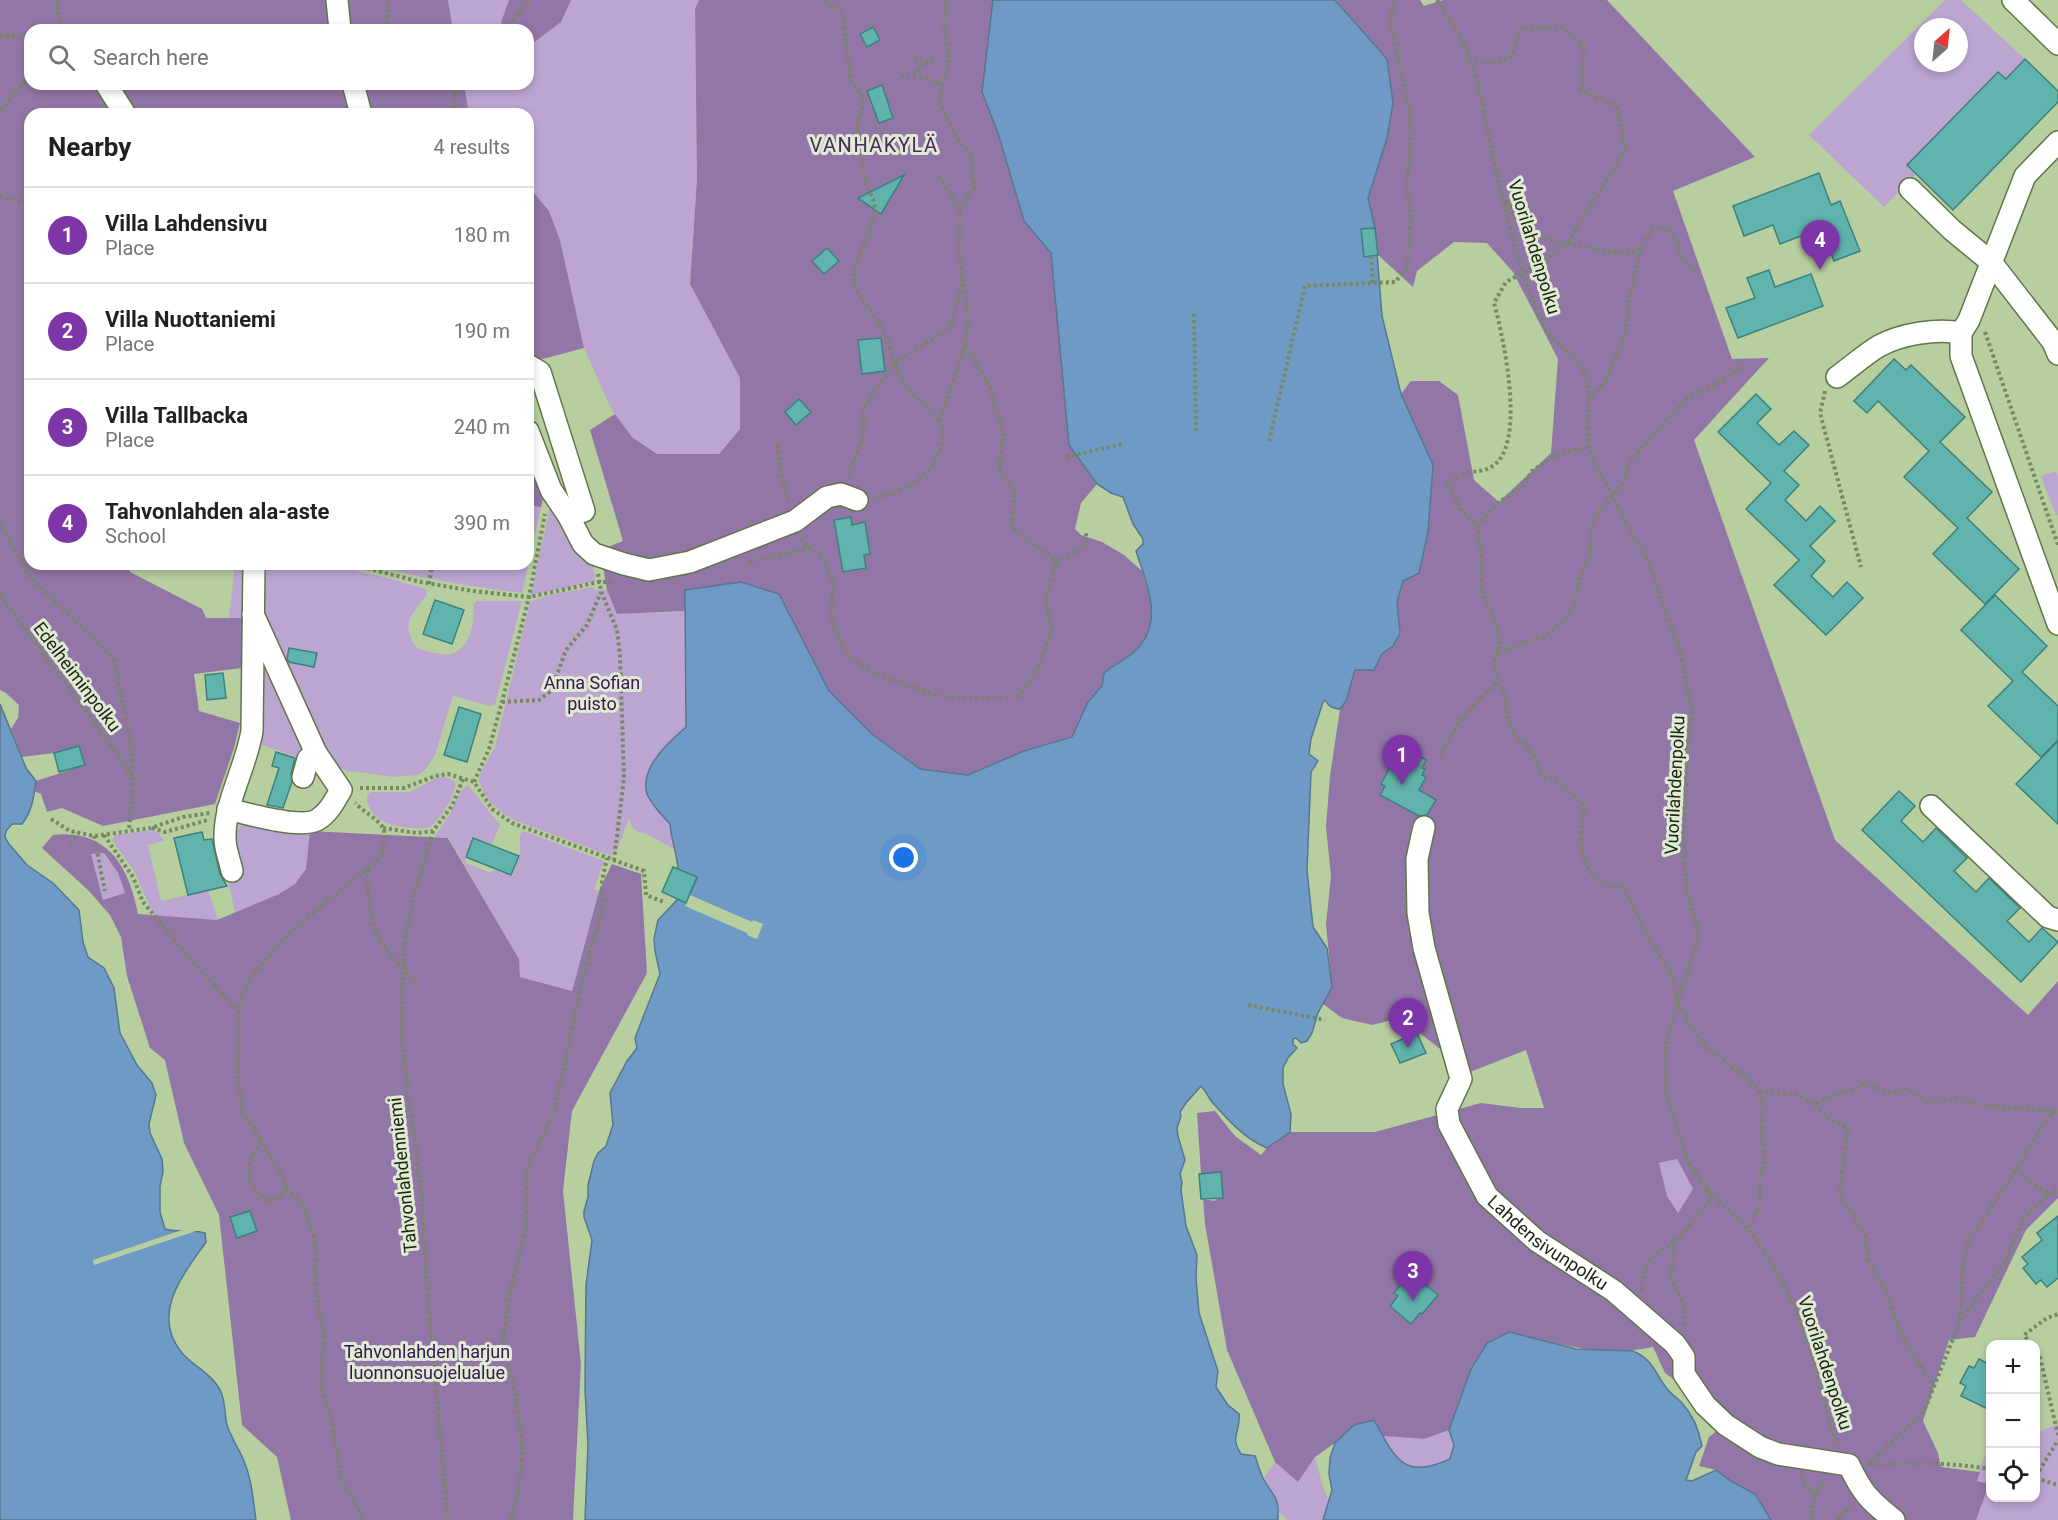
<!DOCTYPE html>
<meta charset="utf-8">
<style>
body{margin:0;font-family:Roboto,sans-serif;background:#f6f6f6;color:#202124}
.controls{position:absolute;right:18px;bottom:18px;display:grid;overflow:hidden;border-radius:12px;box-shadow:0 3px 9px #0003}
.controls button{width:54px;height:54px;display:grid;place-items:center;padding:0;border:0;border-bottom:2px solid #e0e0e0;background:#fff;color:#202124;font:30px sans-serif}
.compass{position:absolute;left:1914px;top:18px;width:54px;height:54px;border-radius:50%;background:#fff;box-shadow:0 3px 9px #0003;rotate:27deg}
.you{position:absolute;left:904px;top:858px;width:21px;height:21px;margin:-15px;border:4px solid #fff;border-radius:50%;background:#1a73e8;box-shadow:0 0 0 9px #1a73e833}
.badge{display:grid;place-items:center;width:39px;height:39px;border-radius:50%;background:#7d35a8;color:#fff;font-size:20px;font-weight:700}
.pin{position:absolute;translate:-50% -50px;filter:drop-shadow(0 2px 3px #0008)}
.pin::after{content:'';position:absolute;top:32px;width:21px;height:18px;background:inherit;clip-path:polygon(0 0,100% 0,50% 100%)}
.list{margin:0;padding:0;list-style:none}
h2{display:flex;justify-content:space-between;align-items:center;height:78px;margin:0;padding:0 24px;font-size:26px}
h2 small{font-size:20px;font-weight:400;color:#757577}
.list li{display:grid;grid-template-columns:39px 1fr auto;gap:18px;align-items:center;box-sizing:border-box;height:96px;padding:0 24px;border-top:2px solid #e0e0e0}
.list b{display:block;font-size:22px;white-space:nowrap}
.list p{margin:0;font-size:20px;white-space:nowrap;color:#757577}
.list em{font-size:20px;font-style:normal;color:#757577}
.icon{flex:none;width:33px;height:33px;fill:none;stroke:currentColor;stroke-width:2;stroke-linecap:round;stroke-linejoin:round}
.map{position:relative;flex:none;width:2058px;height:1520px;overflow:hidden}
.search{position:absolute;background:#fff;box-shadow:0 3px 9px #0003;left:24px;top:24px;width:510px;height:66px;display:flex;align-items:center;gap:15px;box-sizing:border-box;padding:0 21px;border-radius:18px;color:#757577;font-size:22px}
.panel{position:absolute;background:#fff;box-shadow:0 3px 9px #0003;left:24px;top:108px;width:510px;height:462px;border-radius:18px}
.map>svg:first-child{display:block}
</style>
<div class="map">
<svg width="2058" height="1520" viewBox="0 0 2058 1520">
<rect width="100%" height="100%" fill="#b7cf9f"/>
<g fill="#bda5d2" fill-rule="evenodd">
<polygon points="448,0 509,0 501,22 504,30 453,30"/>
<polygon points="571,0 699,0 695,9 697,179 690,284 740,378 740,429 719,454 657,454 632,437 610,407 584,348 560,240 549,211 535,194 528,196 528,114 469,114 464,84 528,84 528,47 561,22"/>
<path d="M1945,0H1961L2025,59L2006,79L1998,72L1907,165L1916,174L1884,207L1809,135ZM1923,27H1959V63H1923Z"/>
<polygon points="2056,471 2058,477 2058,515 2056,516 2041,476"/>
<polygon points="551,502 593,560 595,581 532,595 531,595"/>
<path d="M528,505L541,507L522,593C469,587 418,577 366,564H528Z"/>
<polygon points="235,564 248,564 244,618 229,618"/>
<path d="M262,564H330L395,580L426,589L427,595C420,603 412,612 409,622C407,630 411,643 418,648C424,651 448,657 454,653C471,645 475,621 473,604L477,601H522L495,705L490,706L453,696L435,755L426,769L418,775L393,777L343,770L325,757L265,622L258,582Z"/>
<polygon points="741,582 671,841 674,849 647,834 638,832 632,827 629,819 616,852 612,850 611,856 516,821 502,813 490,802 484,793 479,781 480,774 495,747 530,602 553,594 592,587 596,590 607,590 618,614 675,612"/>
<polygon points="257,627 309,748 305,760 262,745"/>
<path d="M445,777L454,781L456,784C452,802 442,815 430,828C407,830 366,826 367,795L371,792H409L437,778Z"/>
<polygon points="468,785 500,825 492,844 473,837 465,858 466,863 491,873 494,870 512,876 520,857 520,835 522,831 524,831 604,861 594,889 599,891 572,991 520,977 519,959 449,838 434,837 449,816 460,792"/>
<path d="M253,825L310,831C309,842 311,859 306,869C297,892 256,904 235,913L228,881L242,879C237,861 227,841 241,826Z"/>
<polygon points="152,830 159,833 164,841 148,845 161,901 208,890 218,920 154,916 134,871 112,840 116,835"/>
<polygon points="103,853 118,873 125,894 103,900 90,854"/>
<polygon points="1677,1159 1693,1189 1678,1214 1667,1196 1659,1163"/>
<polygon points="2058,1424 2058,1520 1962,1520 1990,1441 1990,1498 2036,1498 2036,1433"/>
<path d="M1449,1430L1454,1445L1451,1459C1436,1466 1413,1472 1399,1461C1392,1456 1387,1443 1383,1436L1424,1439Z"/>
<polygon points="1315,1457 1323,1487 1329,1500 1323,1520 1288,1520 1278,1511 1278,1503 1263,1479 1275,1462 1298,1481"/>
</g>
<g fill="#9376a8" fill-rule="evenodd">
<polygon points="0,0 448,0 453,30 30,30 30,84 464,84 469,114 30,114 30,564 127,564 130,572 202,609 206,618 244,618 242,668 194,674 199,711 240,723 234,748 215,804 103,826 62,808 47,812 41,794 34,791 36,781 85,765 79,746 54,753 22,757 11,729 18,718 19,705 6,693 0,690"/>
<polygon points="509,0 571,0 561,22 528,47 528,30 504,30 501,22"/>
<polygon points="699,0 993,0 991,19 999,136 1024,221 1051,253 1069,444 1097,484 1081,503 1075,529 1081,535 1102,542 1124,555 1142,571 1153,607 1148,634 1137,650 1104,673 1102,686 1088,702 1072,737 1024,751 968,775 921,769 873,735 829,691 779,594 685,590 685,611 617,614 607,590 600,550 623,541 590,430 615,414 632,437 657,454 719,454 740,429 740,378 690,284 697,179 695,9"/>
<path d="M1336,0H1420L1424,6L1443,0H1607L1755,157L1673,191L1732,359L1769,358L1694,440L1835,840L2028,1015L2058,981V1198L2026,1230L1975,1337L1949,1340L1923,1421L1938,1453L1941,1467L1980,1472L1977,1481L1989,1484L1976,1520H1771L1755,1494L1731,1481L1716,1470L1699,1466L1709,1437L1730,1421L1665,1373L1653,1347C1604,1358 1557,1344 1509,1332L1471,1369L1449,1430L1424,1439L1383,1436L1373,1420L1354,1425L1335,1443L1315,1457L1298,1482L1275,1462L1227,1350L1205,1224L1203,1199L1215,1201L1216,1198H1223L1221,1173L1201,1174L1197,1113L1215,1111L1235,1136L1261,1155L1267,1148L1290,1132H1375L1481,1103L1521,1108H1544L1526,1050L1470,1072L1400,1018L1372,1025L1342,1018L1323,1004L1332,987L1326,924L1331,876L1326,827L1330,776L1340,709L1346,701L1355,670H1374L1382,654L1393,646L1400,633L1397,602L1403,581L1419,572L1428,532L1432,465L1401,394L1411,381H1439L1458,395L1474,480L1499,502L1551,453L1558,359L1513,272L1487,243L1454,242L1417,271L1413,287L1378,255L1375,228L1368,198L1387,138L1393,103L1387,59ZM1677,1159L1693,1189L1678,1213L1667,1196L1659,1163Z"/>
<polygon points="535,194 549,211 560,240 584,348 535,361 528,359 528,196"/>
<polygon points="528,460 545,491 541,507 528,505"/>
<path d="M310,831L448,838L519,959L520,977L572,991L599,891L612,864L641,874L647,973L572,1111L563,1191L581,1364L573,1520H291L277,1457L242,1425L219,1215L184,1143L165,1060L150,1048L127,976L121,937L110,915L89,891L42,848L53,835C107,829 129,866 138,914L217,920L279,894L295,884L306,869ZM104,853L118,873L125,893L103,900L91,854Z"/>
</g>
<g fill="#6f9ac6" stroke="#567790" stroke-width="1.5">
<path d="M993,0H1335L1387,59L1393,103L1387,138L1368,198L1375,228L1382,316L1401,394L1433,465L1428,532L1419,573L1403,581L1397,602L1400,633L1393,646L1382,654L1374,670H1355L1346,701L1340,709C1332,708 1329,707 1325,700L1323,702L1311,739L1309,754L1318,761L1311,772L1307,870L1313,927L1327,948L1332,987L1318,1013L1312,1033L1307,1041L1301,1043L1296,1038L1293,1039V1044L1297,1048L1288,1058L1283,1068V1084L1291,1114L1290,1132L1267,1148C1245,1139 1228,1120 1212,1102C1208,1097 1206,1091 1201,1086L1186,1103L1180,1112L1181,1116L1177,1128L1178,1136L1185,1160L1180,1174L1182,1182L1181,1190L1186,1226L1197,1255L1196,1278L1199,1313L1218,1371L1216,1387L1228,1405L1239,1414C1241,1434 1229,1435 1241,1454L1255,1456C1258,1464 1260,1473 1264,1480C1275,1499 1279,1496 1278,1520H585L588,1445L585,1390L586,1285L592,1240L584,1217V1211L588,1197V1185L594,1161L598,1153L606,1146L613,1125L610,1093L627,1061L637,1048L635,1038L660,974L655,951L654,939L658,920L678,899L686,902L697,878L678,869C677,853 671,840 670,824C662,815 652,806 647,794C639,768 669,742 686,727L685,590L741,582L779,594L829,691L873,735L920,769L968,775L1024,751L1072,737L1088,702L1102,686L1104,673C1113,665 1132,656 1138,648C1164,620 1146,582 1136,551L1143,544V539L1133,524L1123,497L1111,493L1097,484L1069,445L1051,253L1024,221L999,136L982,92Z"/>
<path d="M0,704L26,768L36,781C34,796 32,812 22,824H12L6,831L5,837L9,844L27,865L53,883L79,910L83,942L88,957L104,968L114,988L120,1033L137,1065L152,1083L156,1095L149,1124L150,1133L162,1159L163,1172L160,1186V1212L165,1229C178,1233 192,1229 205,1233L206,1242C183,1275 150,1314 182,1353C194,1367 213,1374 221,1392C226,1403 224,1417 228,1428C233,1440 239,1450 244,1461C252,1480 253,1500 256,1520H0Z"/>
<path d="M1509,1332L1576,1349L1633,1351C1654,1360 1655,1374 1668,1390C1672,1395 1678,1398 1682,1403C1693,1415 1699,1430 1702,1446L1696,1452L1686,1480L1692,1481L1716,1470L1731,1481L1755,1494L1771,1520H1323L1332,1490L1329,1474L1330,1458L1335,1443L1354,1425L1374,1420C1395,1457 1402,1481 1450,1459L1454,1445L1449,1430L1471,1369L1487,1343Z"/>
</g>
<g fill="#b7cf9f">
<polygon points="690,895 752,922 753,920 763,924 757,939 747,935 747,933 685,906"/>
<polygon points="188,1228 202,1229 94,1265 93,1260"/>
</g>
<g fill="#61b3ad" stroke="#3c817d" stroke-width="1.5">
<polygon points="873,27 880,40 867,47 860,34"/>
<polygon points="2025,59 2058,91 2058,102 1953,210 1907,165 1998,72 2006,79"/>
<polygon points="882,85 893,118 879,123 867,91"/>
<polygon points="1819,173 1831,205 1840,201 1860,251 1834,261 1822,228 1780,244 1773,225 1744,236 1733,206"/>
<polygon points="904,175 881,214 858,198"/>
<polygon points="1375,228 1378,255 1364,257 1361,229"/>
<polygon points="827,248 839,261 824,274 812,261"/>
<polygon points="1769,270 1775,287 1811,274 1823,306 1738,338 1726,308 1755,298 1747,278"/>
<polygon points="881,338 885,371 862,374 858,340"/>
<polygon points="1894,359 1906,370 1911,365 1965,417 1940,442 1992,492 1967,518 2019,569 1985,604 1933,554 1958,528 1904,477 1929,451 1878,401 1867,413 1854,401"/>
<polygon points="1756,394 1771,409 1757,423 1779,445 1794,431 1809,445 1784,471 1799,485 1785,500 1806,521 1820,506 1835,521 1810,546 1825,561 1811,576 1833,597 1847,582 1863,598 1826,635 1774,585 1799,560 1746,509 1771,483 1718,432"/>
<polygon points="799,399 811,412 796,425 785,412"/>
<polygon points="851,517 852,525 865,522 870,554 864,555 866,568 843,572 834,520"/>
<polygon points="1995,595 2047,646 2022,672 2058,706 2058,740 2041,757 1988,706 2013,681 1961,630"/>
<polygon points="435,600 464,610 452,644 423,634"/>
<polygon points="289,648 317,653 314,667 289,662 287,659"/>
<polygon points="223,673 226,698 207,700 205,675"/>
<polygon points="459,707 481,714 467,762 444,755"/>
<polygon points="2058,741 2058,824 2016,784"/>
<polygon points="79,746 85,765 59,772 54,753"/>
<polygon points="1408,750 1426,760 1422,768 1425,769 1422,775 1426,777 1419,790 1436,800 1427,815 1419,816 1380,795 1385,786 1381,784 1392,764 1397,766"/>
<polygon points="276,752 295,758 291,774 292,782 283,808 267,805 279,768 272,766"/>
<polygon points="1899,791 1915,806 1901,821 1923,842 1936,828 1967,858 1954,871 1976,892 1989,878 2020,908 2007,921 2029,942 2042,928 2058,942 2021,982 1862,830"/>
<polygon points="202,832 204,840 212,839 220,874 227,886 188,895 174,838"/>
<polygon points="473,838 519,856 511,875 466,857"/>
<polygon points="673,867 697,877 686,903 662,892"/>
<polygon points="1417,1033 1426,1053 1400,1063 1391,1044"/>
<polygon points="1221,1172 1223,1198 1201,1199 1199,1174"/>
<polygon points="250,1211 257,1231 237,1238 230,1217"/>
<polygon points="2058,1216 2058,1278 2047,1287 2041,1280 2036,1284 2023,1268 2028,1264 2022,1257 2042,1240 2037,1233"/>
<polygon points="1410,1273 1438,1295 1422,1314 1420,1313 1411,1324 1390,1306 1398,1296 1394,1293"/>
<polygon points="1979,1359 1990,1365 1990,1410 1961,1396 1966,1386 1960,1383 1969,1366 1974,1368"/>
</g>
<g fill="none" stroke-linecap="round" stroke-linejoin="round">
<g stroke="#60764a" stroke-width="24">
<g id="minor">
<polyline points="337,0 340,30"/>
<polyline points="2013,0 2058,44"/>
<polyline points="106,84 125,114"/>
<polyline points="353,84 361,114"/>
<polyline points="2058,142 2025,176 1969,320 1961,333 1961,356 2058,624"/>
<polyline points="1910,189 1952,230 1991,262 2053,342 2058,354"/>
<polyline points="528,365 540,372 584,511 568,515"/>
<path d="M1837,377C1851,367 1864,355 1879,346C1901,334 1937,328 1961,333"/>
<polyline points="528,431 551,490 568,515 583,544 594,554 624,564 649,570 690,562 795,521 827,497 841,494 857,500"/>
<polyline points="303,777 308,759 316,753"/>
<polyline points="1931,806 2048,917 2058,920"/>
<path d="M228,809C248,814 300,829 317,820C329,813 335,800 341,790L316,753L253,614"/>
<path id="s1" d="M1424,827L1417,859L1418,913L1424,948L1461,1079L1447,1109L1449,1124L1487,1196L1537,1241L1614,1291L1675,1344L1684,1357V1374L1705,1405L1726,1425L1760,1447L1778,1454L1849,1465C1862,1493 1870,1501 1894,1520"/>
<path d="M232,871C230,861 225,849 225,839C224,802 246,768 252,731L254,564"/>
</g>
</g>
<g stroke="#768864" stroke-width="4" stroke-dasharray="3 3" stroke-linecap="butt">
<polyline points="56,0 62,30"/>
<polyline points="826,0 830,5 842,11 851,82 862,94 864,101 857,123 865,181 873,199 875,208 873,220 855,267 854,287 879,323 889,343 894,364 908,391 928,407 939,421 943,432 941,448 931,469 912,485 889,495 873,497"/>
<path d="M1437,0C1446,15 1458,31 1465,47C1481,83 1485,123 1494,161C1506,215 1520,271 1542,322C1552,344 1573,351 1583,370C1594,391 1585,420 1589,442C1593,465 1599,472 1610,491C1622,513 1630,535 1645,554L1680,651L1692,709L1686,766L1684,856L1687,891L1697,927L1696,946L1673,1018L1665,1050V1087L1687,1160L1706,1188L1753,1235L1776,1270L1793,1303L1812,1355L1833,1434L1839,1445"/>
<polyline points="386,30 389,0"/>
<polyline points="505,30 529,0"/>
<polyline points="0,35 30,37"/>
<polyline points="914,58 934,64"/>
<path d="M1469,59L1495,63L1512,57L1520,29L1562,27L1584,47L1581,90L1617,106L1625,150L1567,244L1547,259L1506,282L1494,303C1503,336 1528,447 1491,467C1483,472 1472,471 1464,474C1458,476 1452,480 1447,483L1462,512L1477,526L1481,550V589L1496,624L1500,640L1494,664L1498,682L1504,691L1507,717L1514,733L1530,749L1542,776L1557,780L1585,806C1580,827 1577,857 1593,875C1601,884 1613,886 1624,888L1648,938L1671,972L1678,1003L1691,1027L1708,1049L1723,1059L1730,1067L1742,1073L1759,1091L1763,1106L1762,1136L1765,1155L1760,1178V1204L1748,1230"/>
<polyline points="913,75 928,60 937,57"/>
<polyline points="901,76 924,77 942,84"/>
<polyline points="0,110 30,76"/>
<polyline points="453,114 455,90 461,84"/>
<polyline points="939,176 960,209"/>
<polyline points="0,196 30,205"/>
<polyline points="1506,201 1516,218 1532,230 1558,243 1583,245 1607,252 1629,253 1641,247 1654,228 1665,228 1676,237 1680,256 1695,270"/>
<polyline points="1371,256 1373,283"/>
<polyline points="1194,314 1196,431"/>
<polyline points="1985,332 2058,545"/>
<polyline points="1825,391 1820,413 1861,567"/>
<polyline points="1588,400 1604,384 1625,334 1629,299 1641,247"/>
<path d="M939,421C951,389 964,357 968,323C969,310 965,295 963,281"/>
<polyline points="1269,441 1305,286 1395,282 1407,268 1411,217 1407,186 1411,137 1409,110 1390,21 1395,0"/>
<polyline points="777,445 782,479 789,503"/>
<polyline points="1066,457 1123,444"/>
<polyline points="848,476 864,434 863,409 894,364 951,327 963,278 959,255 960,209 975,187 972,177 973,164 970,153 958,140 940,103 942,84 949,65 944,23 947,0"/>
<polyline points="0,522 28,575 114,659 130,739 133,785 129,830"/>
<polyline points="1477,526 1499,502 1522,487 1532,471 1557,455 1590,446"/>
<polyline points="802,538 805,544 822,556 833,581 831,620 846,654 872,672 934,695 975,699 1019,696 1037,670 1052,630 1046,599 1056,561 1011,527 1015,493 999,468 1004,435 990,387 964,343"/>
<path d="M1056,561C1069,555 1092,550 1085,531"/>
<polyline points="749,562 811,548"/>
<polyline points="350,564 421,582 473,591 529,597 599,582 614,582"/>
<polyline points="598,574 601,591 617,630 620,656 624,778 614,860"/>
<polyline points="429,584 432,564"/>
<path d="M0,594C43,656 90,714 132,776"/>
<polyline points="1497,654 1522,643 1544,637 1572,611 1582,570 1589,558 1592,527 1600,510 1623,483 1629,463 1688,397 1718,383 1744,365"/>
<polyline points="502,702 539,700 551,691 566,650 587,625 601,592"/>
<polyline points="0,712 5,710"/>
<path d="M1440,757C1457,722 1469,708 1498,682"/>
<polyline points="474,782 489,749 502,702 529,597 545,514"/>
<polyline points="360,788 404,788 435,776 448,774 474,782 492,809 512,823 644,871 646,895 664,902"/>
<polyline points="51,819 70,831 94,836 151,828 183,817 210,813"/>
<polyline points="152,828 165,832 208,820"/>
<polyline points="383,828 417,833 433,831 452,806 463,779"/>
<polyline points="433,831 414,895 404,945 401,1034 422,1199 427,1287 448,1520"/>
<polyline points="104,835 133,877 143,902 188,956 239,1012"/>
<polyline points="94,836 105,891"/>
<polyline points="71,844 77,833"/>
<path d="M368,869C366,927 378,946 419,984"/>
<polyline points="1248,1005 1325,1020"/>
<path d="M1759,1091L1794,1094L1815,1104C1823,1101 1830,1096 1837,1094C1850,1090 1852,1092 1864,1083L1891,1094L1906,1089L1930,1102L1956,1098L1971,1103L2005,1108L2036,1109L2055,1112"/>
<polyline points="1815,1104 1828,1118 1848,1128 1839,1193 1865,1235 1868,1259 1887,1293 1900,1333 1934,1387"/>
<path d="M260,1141C245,1166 243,1182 267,1201L280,1198L287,1189L282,1175L243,1112L238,1080L239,1005L249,980L288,934L380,858C393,821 377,824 355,803"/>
<polyline points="2016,1170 2034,1185 2050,1194"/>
<polyline points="287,1189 303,1205 315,1239 315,1284 324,1335 320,1382 332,1422 341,1478 365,1520"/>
<polyline points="1674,1241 1671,1278 1685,1309 1684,1327"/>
<path d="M1642,1291C1644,1245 1660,1259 1683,1233C1692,1223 1700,1211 1710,1201L1706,1188"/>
<polyline points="1960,1321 2004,1263 2025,1217 2043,1199 2058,1189"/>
<polyline points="2031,1344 2024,1335 2047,1318 2058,1314"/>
<polyline points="2036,1352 2040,1357 2058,1435"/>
<polyline points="1869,1464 1925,1409 1960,1321 1963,1264 1968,1242 2016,1170 2045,1122 2058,1109"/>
<path d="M1869,1465C1912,1463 1948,1462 1990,1469"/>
<polyline points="1801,1476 1809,1491 1820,1488 1824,1480"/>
<polyline points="2036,1476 2058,1440"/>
<polyline points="2036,1478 2058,1485"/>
<polyline points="511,1520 518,1492 523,1451 515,1395 503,1338 511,1289 526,1228 527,1168 555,1110 581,986 603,906 602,881 607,858"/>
<polyline points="1812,1520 1812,1508 1817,1489"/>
<polyline points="1837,1520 1851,1506"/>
</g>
<use href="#minor" stroke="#fff" stroke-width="21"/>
</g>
<g text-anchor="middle" stroke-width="6" stroke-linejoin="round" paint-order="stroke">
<g font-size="18" fill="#1c2513" stroke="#dfebd3">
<text transform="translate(1534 247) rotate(73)" y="6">Vuorilahdenpolku</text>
<text transform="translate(77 677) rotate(53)" y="6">Edelheiminpolku</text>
<text transform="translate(1675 785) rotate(-87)" y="6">Vuorilahdenpolku</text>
<text transform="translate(403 1175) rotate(-96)" y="6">Tahvonlahdenniemi</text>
<text dy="6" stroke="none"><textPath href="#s1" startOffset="465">Lahdensivunpolku</textPath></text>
<text transform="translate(1825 1363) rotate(72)" y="6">Vuorilahdenpolku</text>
</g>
<g font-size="18" fill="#3a1351" stroke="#dfebd3">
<text x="592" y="689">Anna Sofian<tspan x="592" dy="21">puisto</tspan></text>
<text x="427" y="1358">Tahvonlahden harjun<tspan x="427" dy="21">luonnonsuojelualue</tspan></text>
</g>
<g font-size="20" letter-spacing="1.5" fill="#4c2a62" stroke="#dfebd3">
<text x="874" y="152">VANHAKYLÄ</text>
</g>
</g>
</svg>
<div class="controls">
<button>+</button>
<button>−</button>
<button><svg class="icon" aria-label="locate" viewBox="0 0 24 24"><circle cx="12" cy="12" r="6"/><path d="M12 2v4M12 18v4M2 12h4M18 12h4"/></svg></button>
</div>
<svg class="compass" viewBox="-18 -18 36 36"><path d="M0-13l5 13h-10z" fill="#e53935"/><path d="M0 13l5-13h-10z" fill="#757577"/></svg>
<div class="you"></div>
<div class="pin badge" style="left:1402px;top:785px">1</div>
<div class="pin badge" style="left:1408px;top:1048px">2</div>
<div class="pin badge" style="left:1413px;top:1301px">3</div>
<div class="pin badge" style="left:1820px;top:270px">4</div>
<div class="search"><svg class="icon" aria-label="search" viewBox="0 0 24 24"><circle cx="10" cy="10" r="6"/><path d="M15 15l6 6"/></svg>Search here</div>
<section class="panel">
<h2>Nearby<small>4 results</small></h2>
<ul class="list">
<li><span class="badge">1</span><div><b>Villa Lahdensivu</b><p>Place</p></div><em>180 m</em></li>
<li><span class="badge">2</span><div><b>Villa Nuottaniemi</b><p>Place</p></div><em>190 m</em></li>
<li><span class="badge">3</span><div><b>Villa Tallbacka</b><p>Place</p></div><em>240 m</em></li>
<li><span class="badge">4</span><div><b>Tahvonlahden ala-aste</b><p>School</p></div><em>390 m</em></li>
</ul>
</section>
</div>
